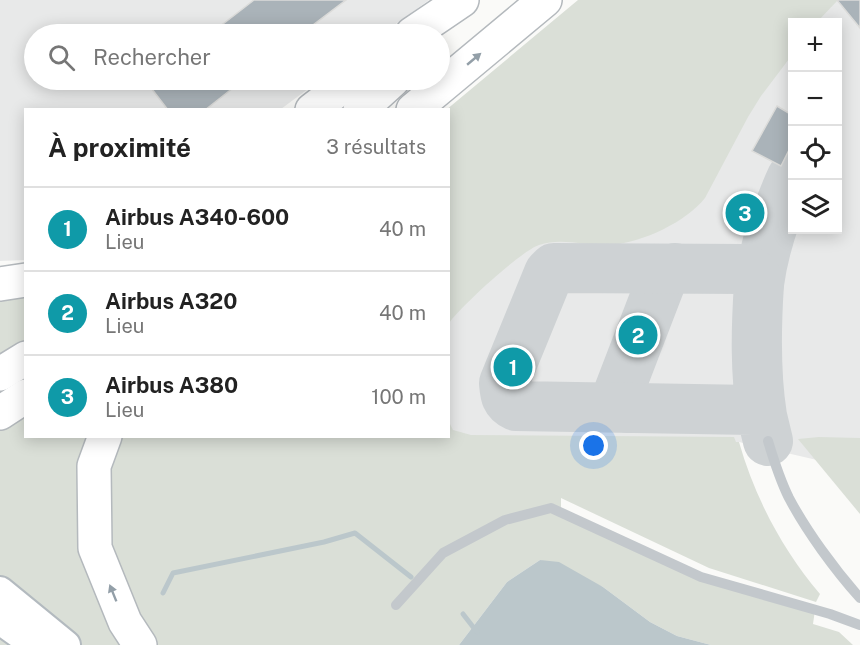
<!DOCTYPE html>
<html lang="fr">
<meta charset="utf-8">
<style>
body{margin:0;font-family:"Public Sans",sans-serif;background:#f6f6f6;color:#222}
.controls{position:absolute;right:18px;top:18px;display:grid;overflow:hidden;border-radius:0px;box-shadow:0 3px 15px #0003}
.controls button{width:54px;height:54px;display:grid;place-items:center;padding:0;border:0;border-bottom:2px solid #e0e0e0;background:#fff;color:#222;font:30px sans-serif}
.you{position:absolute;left:594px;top:446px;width:21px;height:21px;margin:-15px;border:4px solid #fff;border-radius:50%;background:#1a73e8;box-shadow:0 0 0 9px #1a73e833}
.badge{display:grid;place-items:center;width:39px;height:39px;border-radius:50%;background:#1a73e8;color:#fff;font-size:20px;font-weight:700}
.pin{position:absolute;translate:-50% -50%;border:3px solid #fff;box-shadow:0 2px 6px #0006}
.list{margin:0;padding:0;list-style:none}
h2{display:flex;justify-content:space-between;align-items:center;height:78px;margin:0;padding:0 24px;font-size:26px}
h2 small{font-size:20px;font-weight:400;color:#767676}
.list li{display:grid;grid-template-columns:39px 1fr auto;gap:18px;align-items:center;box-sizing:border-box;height:84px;padding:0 24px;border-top:2px solid #e0e0e0}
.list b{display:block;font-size:22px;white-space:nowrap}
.list p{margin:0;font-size:20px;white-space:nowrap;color:#767676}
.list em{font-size:20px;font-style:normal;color:#767676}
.icon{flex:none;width:33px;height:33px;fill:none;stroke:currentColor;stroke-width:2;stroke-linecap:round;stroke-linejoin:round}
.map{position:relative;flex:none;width:860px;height:645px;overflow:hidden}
.search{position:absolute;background:#fff;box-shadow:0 3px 15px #0003;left:24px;top:24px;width:426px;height:66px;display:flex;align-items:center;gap:15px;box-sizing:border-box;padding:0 21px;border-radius:33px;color:#767676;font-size:22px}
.panel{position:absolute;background:#fff;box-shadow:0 3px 15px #0003;left:24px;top:108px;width:426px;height:330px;border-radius:0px}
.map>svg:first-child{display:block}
</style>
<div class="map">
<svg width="860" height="645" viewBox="0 0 860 645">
<rect width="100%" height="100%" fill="#fafaf8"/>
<g fill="#e8e9e9">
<polygon points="0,0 429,0 382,34 34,34 34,80 320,80 281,109 26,110 25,260 0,261"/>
<polygon points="818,0 860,0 860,470 739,442 451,435 449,432 449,305 792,33 792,230 838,230 838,22 801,22"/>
</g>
<g fill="#dadfd7">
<path d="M578,0H838L817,22H792V55L761,96L748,117L705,198C686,222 643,242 612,245C588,247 563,237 539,245C521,251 460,307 449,323L448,110H446Z"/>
<path d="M25,291L26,436L99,437L108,482L118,437L448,436L449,422L453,430L471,435L734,437L736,442H739C755,498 782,549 820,594L816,602L709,568L561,498V511L703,575L815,610L813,624L839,632L853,645H711L677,636L650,622L603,587L540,560L507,582L459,645H0V292Z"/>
<polygon points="819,437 860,438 860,514 798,439"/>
</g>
<polygon fill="#bbc7cb" points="540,560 559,562 603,587 650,622 677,636 711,645 459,645 507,582"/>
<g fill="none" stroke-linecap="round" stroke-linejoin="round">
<g stroke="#bbc7cb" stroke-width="5">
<polyline points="163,593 173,573 324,542 355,533 411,577"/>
<polyline points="463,614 477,632"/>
</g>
<g stroke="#ced2d4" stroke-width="50">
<path d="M759,284C764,246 776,212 792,177"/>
<polyline points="628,408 621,403 618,396 619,391 662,279 665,274 675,268"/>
<path d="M762,416C755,372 756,329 759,284L755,275L745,269L554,268L549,273L504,383C505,394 505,401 516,406L753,410L762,416L768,441"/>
</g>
</g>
<g fill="#aab3b9" stroke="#dcdcda" stroke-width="1.5">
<polygon points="254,0 346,0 301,34 210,34"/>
<polygon points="837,0 860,0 860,28"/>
<polygon points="145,80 243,80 205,110 168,110"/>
<polygon points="777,106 792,115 792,144 781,166 752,151"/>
</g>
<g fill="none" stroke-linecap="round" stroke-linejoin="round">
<g stroke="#b3babf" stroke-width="32">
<g id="secondary">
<polyline points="0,591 66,645"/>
<polyline points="0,620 35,645"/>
</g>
</g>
<g stroke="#b4b9bd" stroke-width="36">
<g id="trunk">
<polyline points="412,34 462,0"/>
<polyline points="312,110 351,80"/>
<polyline points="360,110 393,80"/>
<polyline points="413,110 545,0"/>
<polyline points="0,284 26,280"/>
<polyline points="0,374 26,358"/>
<polyline points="0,413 26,396"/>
<polyline points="105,436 94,466 95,548 125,622 140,645"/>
</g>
</g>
<g stroke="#c3c8cc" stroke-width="10">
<path d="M768,441C774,461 780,480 789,498C807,532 835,570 860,598"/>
<polyline points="396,605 443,553 505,520 551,508 701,577 830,614 860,625"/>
</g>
<use href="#secondary" stroke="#fff" stroke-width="28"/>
<use href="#trunk" stroke="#fff" stroke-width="33"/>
</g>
<defs><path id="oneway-solid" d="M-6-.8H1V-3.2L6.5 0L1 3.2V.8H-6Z" transform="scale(1.5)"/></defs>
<g fill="#939fa8">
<use href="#oneway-solid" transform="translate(474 59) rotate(-40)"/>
<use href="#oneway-solid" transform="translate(113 593) rotate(-112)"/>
</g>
</svg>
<div class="controls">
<button>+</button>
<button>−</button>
<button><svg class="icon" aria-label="locate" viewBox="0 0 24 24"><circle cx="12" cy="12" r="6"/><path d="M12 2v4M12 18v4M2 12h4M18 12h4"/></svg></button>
<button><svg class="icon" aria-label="layers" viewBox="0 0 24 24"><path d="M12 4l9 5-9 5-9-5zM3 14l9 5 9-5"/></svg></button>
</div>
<div class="you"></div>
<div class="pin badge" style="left:513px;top:367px;background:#0f9aa8">1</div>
<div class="pin badge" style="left:638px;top:335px;background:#0f9aa8">2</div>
<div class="pin badge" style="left:745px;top:213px;background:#0f9aa8">3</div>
<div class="search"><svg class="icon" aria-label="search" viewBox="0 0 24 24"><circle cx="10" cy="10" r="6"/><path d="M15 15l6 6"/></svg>Rechercher</div>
<section class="panel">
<h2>À proximité<small>3 résultats</small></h2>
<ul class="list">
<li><span class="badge" style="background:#0f9aa8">1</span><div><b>Airbus A340-600</b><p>Lieu</p></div><em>40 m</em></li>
<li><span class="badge" style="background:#0f9aa8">2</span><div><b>Airbus A320</b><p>Lieu</p></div><em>40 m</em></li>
<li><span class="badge" style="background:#0f9aa8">3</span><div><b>Airbus A380</b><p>Lieu</p></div><em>100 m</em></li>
</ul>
</section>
</div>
